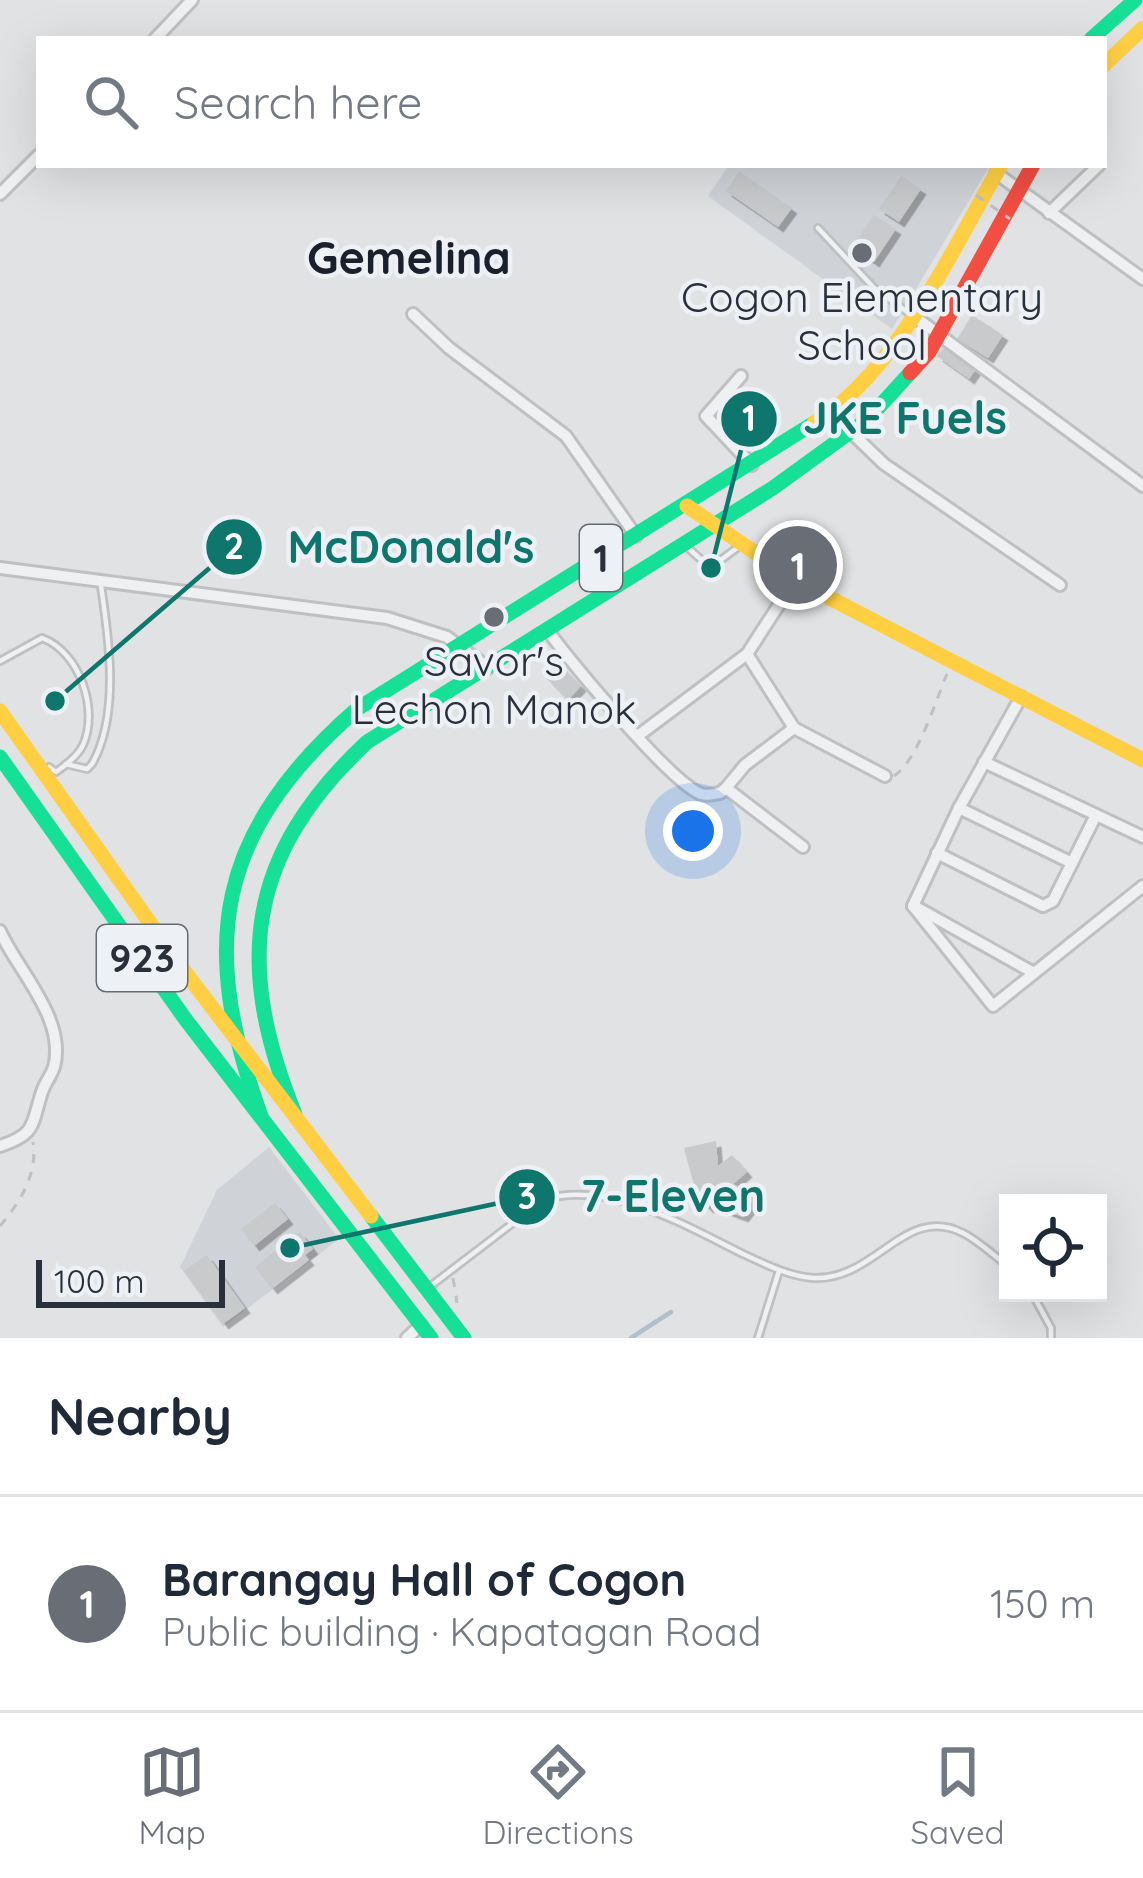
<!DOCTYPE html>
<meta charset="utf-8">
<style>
body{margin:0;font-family:Quicksand,sans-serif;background:#f2f2f3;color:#1f2937}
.controls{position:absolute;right:36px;bottom:36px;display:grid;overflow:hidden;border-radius:0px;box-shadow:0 12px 48px #0002}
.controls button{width:108px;height:108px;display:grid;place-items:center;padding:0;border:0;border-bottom:3px solid #e0e1e3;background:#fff;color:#1f2937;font:60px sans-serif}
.scale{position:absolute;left:36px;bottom:30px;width:189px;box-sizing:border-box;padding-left:12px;border:6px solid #29303b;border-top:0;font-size:33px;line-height:42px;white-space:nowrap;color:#29303b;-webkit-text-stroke:9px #edf0f4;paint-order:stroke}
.you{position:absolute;left:693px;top:831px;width:42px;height:42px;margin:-30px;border:9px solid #fff;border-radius:50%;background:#1a73e8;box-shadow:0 0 0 18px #1a73e833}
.badge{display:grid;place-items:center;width:78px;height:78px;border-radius:50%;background:#696e76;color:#fff;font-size:39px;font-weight:700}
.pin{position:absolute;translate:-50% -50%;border:6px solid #fff;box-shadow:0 3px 12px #0006}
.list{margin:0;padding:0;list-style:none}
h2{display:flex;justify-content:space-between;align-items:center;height:156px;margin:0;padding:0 48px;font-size:51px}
h2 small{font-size:39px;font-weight:400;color:#747a83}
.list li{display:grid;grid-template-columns:78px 1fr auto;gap:36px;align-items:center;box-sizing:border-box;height:216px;padding:0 48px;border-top:3px solid #e0e1e3}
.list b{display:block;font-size:45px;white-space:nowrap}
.list p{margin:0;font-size:39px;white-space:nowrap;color:#747a83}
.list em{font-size:39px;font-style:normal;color:#747a83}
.icon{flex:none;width:66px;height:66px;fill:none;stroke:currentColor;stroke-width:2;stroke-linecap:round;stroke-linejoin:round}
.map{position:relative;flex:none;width:1143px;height:1338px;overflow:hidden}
.search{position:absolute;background:#fff;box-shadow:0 12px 48px #0002;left:36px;right:36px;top:36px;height:132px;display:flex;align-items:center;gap:30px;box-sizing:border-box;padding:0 42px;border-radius:0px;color:#747a83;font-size:45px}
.sheet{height:372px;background:#fff}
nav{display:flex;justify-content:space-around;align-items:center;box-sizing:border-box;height:168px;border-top:3px solid #e0e1e3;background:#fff;font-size:33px;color:#747a83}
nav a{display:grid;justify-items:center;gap:6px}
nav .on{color:#696e76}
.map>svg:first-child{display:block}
</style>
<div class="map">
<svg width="1143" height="1338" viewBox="0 0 1143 1338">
<defs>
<filter id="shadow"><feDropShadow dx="5.5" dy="5.5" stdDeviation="0" flood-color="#0004"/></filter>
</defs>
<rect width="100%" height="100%" fill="#e0e2e4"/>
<g fill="#cfd2d7">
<polygon points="729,165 982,165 988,169 892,329 708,196"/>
<polygon points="269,1147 339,1239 223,1327 180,1267 217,1190"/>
</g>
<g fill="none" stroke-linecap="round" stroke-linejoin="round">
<polyline stroke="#b1bfcc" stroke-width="4.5" points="631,1338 671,1312"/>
</g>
<g fill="#c8cacc" filter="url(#shadow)">
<polygon points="739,171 792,208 778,227 726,191"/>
<polygon points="901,176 921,189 899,222 879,209"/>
<polygon points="874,215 896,229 874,262 852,247"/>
<polygon points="972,315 1003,335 988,358 957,339"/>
<polygon points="945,346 976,369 969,379 937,356"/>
<polygon points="794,553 810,562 802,577 786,567"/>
<polygon points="560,665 581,686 568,700 546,678"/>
<polygon points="716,1141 718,1166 732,1155 747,1172 733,1184 753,1193 750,1208 743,1217 711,1205 708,1208 689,1189 694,1185 684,1148"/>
<polygon points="275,1203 288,1219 254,1246 241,1229"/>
<polygon points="300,1232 313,1249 305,1255 309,1260 272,1289 255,1267"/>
<polygon points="207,1255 245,1308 223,1324 184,1271"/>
</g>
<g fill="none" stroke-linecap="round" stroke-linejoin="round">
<g stroke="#bec0c2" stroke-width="10">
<g id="lane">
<polyline points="818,228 874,288 910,314"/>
<polyline points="687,547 706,564"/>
<polyline points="718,562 737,548"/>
<path d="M0,661L42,638C80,652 99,710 83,745C78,756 66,765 56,772L49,767"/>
<path d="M66,764L87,769L92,764C120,715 109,639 101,586"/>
<path d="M432,1285L543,1200C608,1179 686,1226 743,1254C765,1264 788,1276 813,1278C876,1281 905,1203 963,1233C979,1241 994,1256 1008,1266"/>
<polyline points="1032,1293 1051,1328 1051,1338"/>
<polyline points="758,1338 779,1271"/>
</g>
</g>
<g stroke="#bec0c2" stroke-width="16">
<g id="street">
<polyline points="155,39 192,0"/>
<polyline points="996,173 1143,279"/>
<polyline points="0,194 39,155"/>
<polyline points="1049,213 1099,165"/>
<polyline points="413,314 449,348 566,436 636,536"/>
<polyline points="915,317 1143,486"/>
<polyline points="741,376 706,416 752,465"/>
<polyline points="831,413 884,464 1060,585"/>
<polyline points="0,568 387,618 447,637 488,668"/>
<path d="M548,631C572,663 670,782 701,794C708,796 713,794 720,793L726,788"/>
<polyline points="747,654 794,728 885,776"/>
<polyline points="794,728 745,765 726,788 803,847"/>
<polyline points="639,735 747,654 795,580"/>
<polyline points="984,762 1143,837"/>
<polyline points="959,808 1072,863"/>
<polyline points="937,853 1043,906 1053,901 1096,815"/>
<polyline points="913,906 993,1006 1143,886"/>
<polyline points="913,906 959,808 1021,697"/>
<polyline points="916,907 1034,973"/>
<path d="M0,931C17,970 67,1019 54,1067C51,1076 45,1083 42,1092C31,1125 37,1134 0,1146"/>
<polyline points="407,1338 421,1325"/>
</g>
</g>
<g stroke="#bec0c3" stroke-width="3" stroke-dasharray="9 9" stroke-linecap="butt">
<path d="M894,776C918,760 935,702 947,674"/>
<path d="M0,1226C20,1202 38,1174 33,1142"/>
<polyline points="453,1278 457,1303"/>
</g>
<use href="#lane" stroke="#eff0f1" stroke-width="4.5"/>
<use href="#street" stroke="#eff0f1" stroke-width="10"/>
<g stroke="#16e098" stroke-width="15">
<polyline points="1091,39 1135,0"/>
<polyline points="0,757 186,1020 431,1338"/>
<path d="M295,1114C234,964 246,855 367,742L773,488L868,419L910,373"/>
<path d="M261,1116C198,943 216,832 357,709L814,423"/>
<polyline points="371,1216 464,1338"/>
</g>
<g stroke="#ffcf43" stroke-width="15">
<polyline points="1104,65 1143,28"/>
<path d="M814,423C897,372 953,248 1001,165"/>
<polyline points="687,506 795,580 1143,760"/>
<polyline points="0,711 182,968 371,1216"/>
</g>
<polyline stroke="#f24e42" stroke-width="15" points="910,373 929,352 1033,165"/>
<polyline stroke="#bec0c3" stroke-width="3" stroke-dasharray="9 9" stroke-linecap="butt" points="976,195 1010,219"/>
</g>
<g fill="#696e76" stroke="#edf0f4" stroke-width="4.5">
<circle cx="862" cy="253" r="12"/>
<circle cx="494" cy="617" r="12"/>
</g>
<g text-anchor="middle" stroke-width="9" stroke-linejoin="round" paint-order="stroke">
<g fill="#edf0f4" stroke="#646a72" stroke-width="3">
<rect x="580" y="525" width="42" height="66" rx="9"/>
<rect x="97" y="925" width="90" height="66" rx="9"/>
</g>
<g font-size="39" font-weight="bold" fill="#29303b">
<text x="601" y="572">1</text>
<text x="142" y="972">923</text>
</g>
<g font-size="42" fill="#29303b" stroke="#edf0f4">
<text x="862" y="312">Cogon Elementary<tspan x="862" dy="48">School</tspan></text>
<text x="494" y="676">Savor's<tspan x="494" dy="48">Lechon Manok</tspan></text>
</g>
<g font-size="45" font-weight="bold" fill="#1b212c" stroke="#edf0f4">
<text x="409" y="274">Gemelina</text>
</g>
</g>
<path fill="none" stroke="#0f766e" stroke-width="4.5" d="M711 568L749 419M55 701L234 547M290 1248L527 1197"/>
<g fill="#0f766e" stroke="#edf0f4" stroke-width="4.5">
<circle cx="711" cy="568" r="12"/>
<circle cx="55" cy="701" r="12"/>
<circle cx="290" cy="1248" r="12"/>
<circle cx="749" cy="419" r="30"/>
<circle cx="234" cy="547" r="30"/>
<circle cx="527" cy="1197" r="30"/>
</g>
<g font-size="36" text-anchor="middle" font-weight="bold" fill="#fff">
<text x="749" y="431">1</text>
<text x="234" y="559">2</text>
<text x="527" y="1209">3</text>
</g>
<g font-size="45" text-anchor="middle" font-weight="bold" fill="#0f766e" stroke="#edf0f4" stroke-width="9" stroke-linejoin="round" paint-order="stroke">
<text x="905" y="434">JKE Fuels</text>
<text x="411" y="563">McDonald's</text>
<text x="673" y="1212">7-Eleven</text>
</g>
</svg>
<div class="controls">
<button><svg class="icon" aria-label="locate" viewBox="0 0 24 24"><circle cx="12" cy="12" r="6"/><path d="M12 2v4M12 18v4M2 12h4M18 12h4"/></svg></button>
</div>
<div class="scale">100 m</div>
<div class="you"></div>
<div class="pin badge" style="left:798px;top:565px">1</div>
<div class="search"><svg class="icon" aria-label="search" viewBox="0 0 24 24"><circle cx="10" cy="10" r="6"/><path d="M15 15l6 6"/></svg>Search here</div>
</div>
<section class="sheet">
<h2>Nearby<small></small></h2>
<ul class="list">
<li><span class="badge">1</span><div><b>Barangay Hall of Cogon</b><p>Public building · Kapatagan Road</p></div><em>150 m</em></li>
</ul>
</section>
<nav>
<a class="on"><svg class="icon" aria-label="map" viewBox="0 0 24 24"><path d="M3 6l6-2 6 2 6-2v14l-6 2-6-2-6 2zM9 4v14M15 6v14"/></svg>Map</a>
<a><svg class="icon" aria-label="directions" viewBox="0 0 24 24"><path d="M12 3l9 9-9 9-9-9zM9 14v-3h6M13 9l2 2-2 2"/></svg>Directions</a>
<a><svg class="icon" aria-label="saved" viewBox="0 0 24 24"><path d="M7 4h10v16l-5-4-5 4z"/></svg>Saved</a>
</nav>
